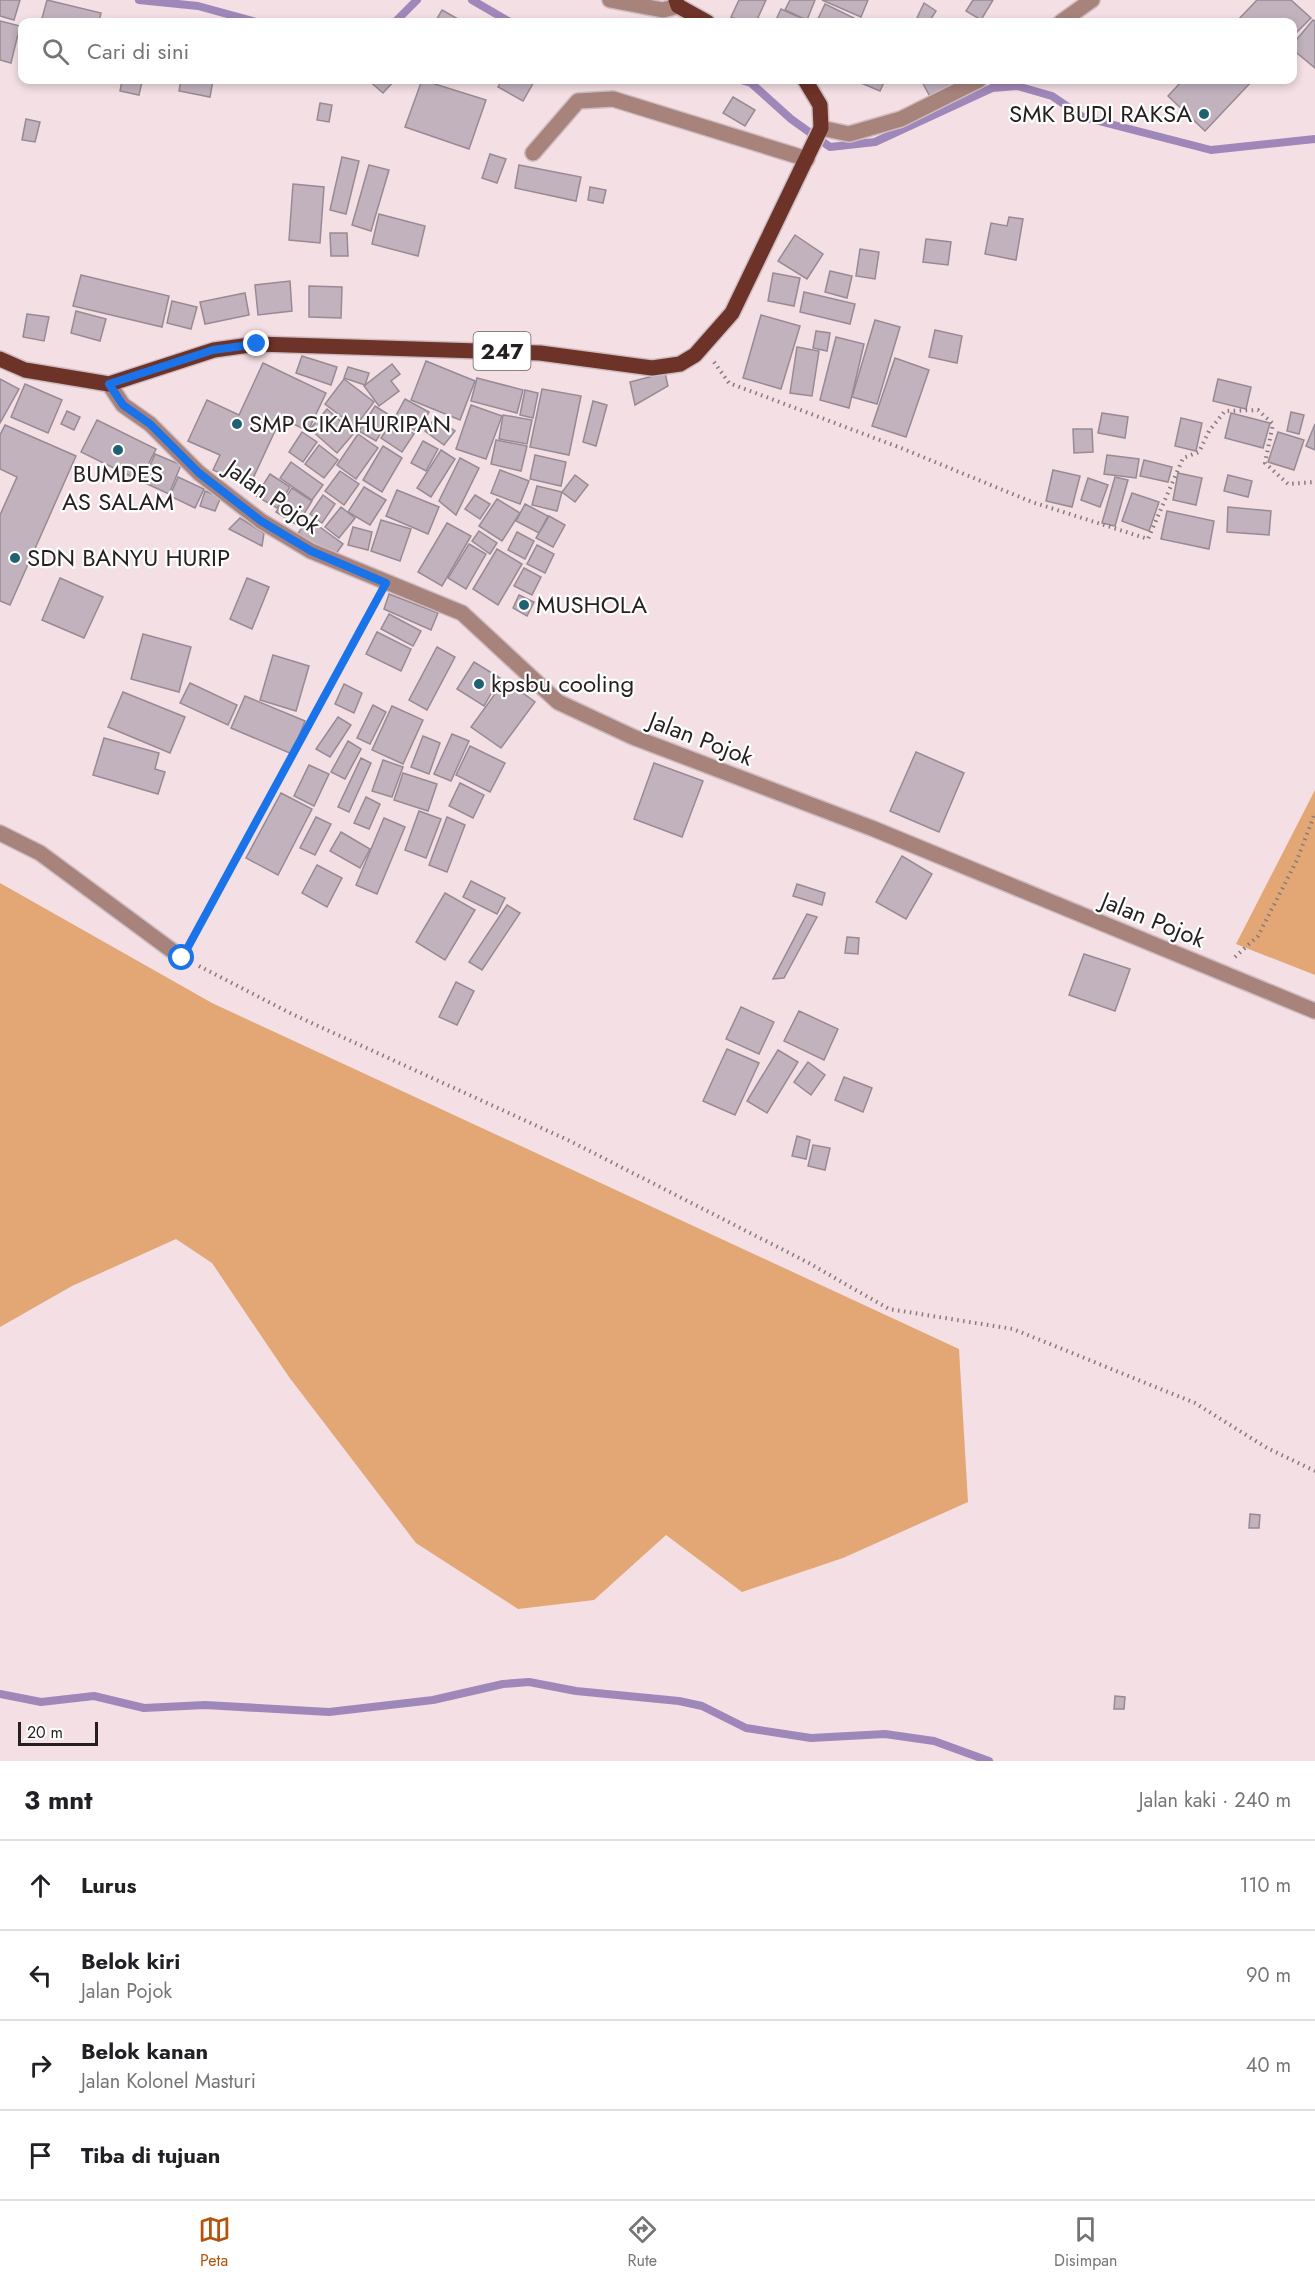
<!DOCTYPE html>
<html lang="id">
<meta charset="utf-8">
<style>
body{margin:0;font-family:Jost,sans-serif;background:#f2f2f2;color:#202124}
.scale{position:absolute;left:18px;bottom:15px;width:80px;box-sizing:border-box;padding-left:6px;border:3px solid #261f20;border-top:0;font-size:16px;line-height:21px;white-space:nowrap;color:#261f20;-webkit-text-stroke:4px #fff;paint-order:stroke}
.stop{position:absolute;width:18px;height:18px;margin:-14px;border:4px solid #1a73e8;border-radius:50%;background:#fff}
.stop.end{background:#1a73e8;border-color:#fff;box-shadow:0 2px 6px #0008}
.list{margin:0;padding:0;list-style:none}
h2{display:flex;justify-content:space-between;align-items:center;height:78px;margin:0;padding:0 24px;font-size:26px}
h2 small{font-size:20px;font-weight:400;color:#757577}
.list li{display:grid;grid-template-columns:39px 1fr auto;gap:18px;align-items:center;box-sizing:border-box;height:90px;padding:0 24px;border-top:2px solid #e0e0e0}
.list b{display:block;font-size:22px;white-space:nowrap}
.list p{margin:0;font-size:20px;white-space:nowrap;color:#757577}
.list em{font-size:20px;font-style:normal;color:#757577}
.icon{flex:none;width:33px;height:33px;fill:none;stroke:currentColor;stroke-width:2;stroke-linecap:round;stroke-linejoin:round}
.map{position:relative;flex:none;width:1315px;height:1761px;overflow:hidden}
.search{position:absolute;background:#fff;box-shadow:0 3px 9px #0003;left:18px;right:18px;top:18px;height:66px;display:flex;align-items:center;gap:15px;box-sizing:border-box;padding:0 21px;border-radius:12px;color:#757577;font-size:22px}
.sheet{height:438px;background:#fff}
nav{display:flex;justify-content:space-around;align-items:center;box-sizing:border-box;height:84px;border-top:2px solid #e0e0e0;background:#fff;font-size:16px;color:#757577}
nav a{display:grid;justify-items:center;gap:3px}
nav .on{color:#b45309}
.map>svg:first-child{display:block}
</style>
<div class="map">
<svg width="1315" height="1761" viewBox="0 0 1315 1761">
<rect width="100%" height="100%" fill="#f3dfe4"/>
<g fill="#e3a675">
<polygon points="1315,790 1315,975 1236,944"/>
<polygon points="0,883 212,1003 959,1349 968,1502 843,1558 742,1592 666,1535 594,1600 518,1609 416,1543 289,1377 212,1263 176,1239 72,1286 0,1327"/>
</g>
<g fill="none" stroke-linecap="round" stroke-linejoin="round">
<g stroke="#a087b9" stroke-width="8">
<polyline points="139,0 198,6 256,22"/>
<polyline points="472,0 510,22"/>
<polyline points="395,22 417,0"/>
<polyline points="741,80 751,83 791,119 830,147 875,142 992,88 1017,86 1052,96 1083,117 1211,150 1315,139"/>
<polyline points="0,1694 41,1702 94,1696 144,1708 205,1705 329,1712 433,1700 503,1684 529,1682 576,1691 679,1701 702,1706 746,1728 811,1738 885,1734 934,1741 989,1761"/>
</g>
</g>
<g fill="#c1b2bd" stroke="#988a94" stroke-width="1.5">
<polygon points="0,0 20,0 14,20 0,16"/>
<polygon points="47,0 101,13 99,22 41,22"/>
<polygon points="739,0 766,0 756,22 743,22 731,17"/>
<polygon points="790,0 815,0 807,20 785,10"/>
<polygon points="822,0 868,0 861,17"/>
<polygon points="973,0 993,0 981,20 966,11"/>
<polygon points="1257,0 1291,0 1311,18 1292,37 1292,22 1236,22"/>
<polygon points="924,3 936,11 929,22 915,22"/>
<polygon points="825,4 854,18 852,22 817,21"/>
<polygon points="781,9 801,18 799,22 775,22"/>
<polygon points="442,10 458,19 456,22 435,22"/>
<polygon points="1313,20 1315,21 1315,68 1292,49 1292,45"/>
<polygon points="0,21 20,26 11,63 0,60"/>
<polygon points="122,80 142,82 139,95 120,91"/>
<polygon points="181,80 213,80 210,97 179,91"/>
<polygon points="368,80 395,80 383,93"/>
<polygon points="422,80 486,100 469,149 405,127"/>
<polygon points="502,80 535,80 523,101 498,87"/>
<polygon points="854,80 885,80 880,91"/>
<polygon points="927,80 956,80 959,86 932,100 922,82"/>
<polygon points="1183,80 1253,80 1205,131 1168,96"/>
<polygon points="733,97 755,110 745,126 723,113"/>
<polygon points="320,103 332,105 329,122 317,120"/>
<polygon points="26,119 40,122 35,142 22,140"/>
<polygon points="490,154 506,159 497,183 482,178"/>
<polygon points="342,157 359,161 346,214 330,210"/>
<polygon points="369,165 389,170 371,231 352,225"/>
<polygon points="519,165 581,177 576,201 515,188"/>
<polygon points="293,184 324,187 320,243 289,240"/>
<polygon points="590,187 606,190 603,203 588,200"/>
<polygon points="379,214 425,226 418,256 372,244"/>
<polygon points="1009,217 1023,219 1016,260 985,254 991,223 1007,226"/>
<polygon points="330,233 347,233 348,256 331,256"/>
<polygon points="795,235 823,254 807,279 778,261"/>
<polygon points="926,239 951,242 948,265 923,262"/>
<polygon points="860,249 879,252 875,279 856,276"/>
<polygon points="830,271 852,276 847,298 825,292"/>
<polygon points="773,273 800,278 794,306 768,301"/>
<polygon points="81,275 169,296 162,327 73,306"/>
<polygon points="290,281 292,311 258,315 255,285"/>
<polygon points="309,286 342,287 341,318 309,317"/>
<polygon points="804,292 855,304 850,324 800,312"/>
<polygon points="245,293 249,315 205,324 200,302"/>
<polygon points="172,301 197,307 191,329 167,323"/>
<polygon points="76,311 106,319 100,341 71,333"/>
<polygon points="27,314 49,317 44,341 23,337"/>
<polygon points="761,315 800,326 781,389 743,378"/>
<polygon points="875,320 900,327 877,404 852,397"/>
<polygon points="935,330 962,336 957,363 929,357"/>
<polygon points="816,331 830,333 827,351 813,348"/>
<polygon points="836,337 864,344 849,408 820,400"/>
<polygon points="797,347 819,351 812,396 790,393"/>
<polygon points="302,356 337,367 331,385 296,373"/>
<polygon points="895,358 929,370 906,437 872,426"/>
<polygon points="426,361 475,381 460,420 411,400"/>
<polygon points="263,363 326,393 308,431 281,418 249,487 213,470 220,455 188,441 207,400 239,415"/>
<polygon points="392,364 400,374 391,381 399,391 379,406 364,386"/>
<polygon points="348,367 369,373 365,385 344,378"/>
<polygon points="665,373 668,386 635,405 630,382"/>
<polygon points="477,378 523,390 517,413 471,401"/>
<polygon points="0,379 19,389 0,423"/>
<polygon points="344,379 374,402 355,427 325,404"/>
<polygon points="1218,379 1251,387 1246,409 1213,401"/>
<polygon points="25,384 62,400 48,433 11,417"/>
<polygon points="542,389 581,396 569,455 530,447"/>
<polygon points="525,390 538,393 533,418 520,415"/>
<polygon points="405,399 429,412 418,432 394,419"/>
<polygon points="593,401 607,405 596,446 583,442"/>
<polygon points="471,405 502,416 486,459 456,449"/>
<polygon points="375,406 391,416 376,441 359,431"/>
<polygon points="327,409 354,433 337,453 310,429"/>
<polygon points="67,411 80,417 74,430 61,424"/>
<polygon points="1291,412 1304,415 1299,434 1287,431"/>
<polygon points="1102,413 1128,417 1125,438 1098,433"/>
<polygon points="1231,413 1270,423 1263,448 1225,438"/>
<polygon points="503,415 532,420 527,444 499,439"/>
<polygon points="436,417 455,431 444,445 425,431"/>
<polygon points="1181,418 1202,423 1196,451 1175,446"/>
<polygon points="97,420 156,449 140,481 81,452"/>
<polygon points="393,420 414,434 402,452 381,438"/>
<polygon points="1315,424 1315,450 1306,446"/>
<polygon points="5,425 76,456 10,605 0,601 0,515 17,477 0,469 0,435"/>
<polygon points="1073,429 1092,429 1093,452 1074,453"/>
<polygon points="302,432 317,442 303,462 289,452"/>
<polygon points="1278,432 1304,440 1294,470 1268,462"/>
<polygon points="358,434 378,448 356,479 337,465"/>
<polygon points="496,440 527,446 521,471 491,464"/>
<polygon points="423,441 438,449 426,471 411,463"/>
<polygon points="319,445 338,460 324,478 305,464"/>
<polygon points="383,446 402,458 382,492 363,480"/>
<polygon points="441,450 455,459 431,497 417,488"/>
<polygon points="155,454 181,465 169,494 143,482"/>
<polygon points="535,455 566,462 561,486 530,479"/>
<polygon points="1107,455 1139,459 1136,478 1104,474"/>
<polygon points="460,458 479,468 456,515 439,501"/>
<polygon points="1144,460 1172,467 1168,482 1140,476"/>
<polygon points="291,462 323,485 312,500 280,478"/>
<polygon points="500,470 529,481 520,504 491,493"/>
<polygon points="1053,470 1080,476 1072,507 1046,501"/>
<polygon points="340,471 359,484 344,505 325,491"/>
<polygon points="1178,473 1202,478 1196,505 1173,500"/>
<polygon points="270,474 290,487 277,508 256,496"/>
<polygon points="575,475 588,485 575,502 562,492"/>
<polygon points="1228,475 1252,481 1248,497 1224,491"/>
<polygon points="178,477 204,489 195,508 170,496"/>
<polygon points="1115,477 1128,480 1115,526 1102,523"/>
<polygon points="1088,478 1108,485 1100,507 1081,500"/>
<polygon points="537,486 562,492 557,511 532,505"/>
<polygon points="364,487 386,500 370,525 348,512"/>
<polygon points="292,488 312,501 297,525 276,512"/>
<polygon points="397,490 439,507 428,534 386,516"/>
<polygon points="205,491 221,497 215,511 200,506"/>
<polygon points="1132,493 1159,502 1149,531 1122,521"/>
<polygon points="323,495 335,504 322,523 310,514"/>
<polygon points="475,495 490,504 480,519 465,509"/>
<polygon points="497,499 520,513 502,541 479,526"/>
<polygon points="525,504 548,516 539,533 516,521"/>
<polygon points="341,507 355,518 339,538 325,527"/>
<polygon points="1228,507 1271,511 1269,535 1227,532"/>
<polygon points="1167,511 1214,521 1209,549 1161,539"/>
<polygon points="549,516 565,525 553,547 536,538"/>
<polygon points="240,518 264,533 262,546 229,529"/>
<polygon points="309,519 343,544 333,558 298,533"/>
<polygon points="381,520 411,529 400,561 371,551"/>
<polygon points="447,523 471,536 442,586 418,572"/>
<polygon points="353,527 372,532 368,550 348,545"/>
<polygon points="479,531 497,543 490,554 472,541"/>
<polygon points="517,532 534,541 525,559 508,550"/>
<polygon points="469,544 486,554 466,589 448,578"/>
<polygon points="537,545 554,554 545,573 527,564"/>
<polygon points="497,549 522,564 498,605 473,589"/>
<polygon points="524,568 541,577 532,595 514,586"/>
<polygon points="60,578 103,597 84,638 42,620"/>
<polygon points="247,578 269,587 252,629 230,619"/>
<polygon points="389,594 438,613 431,630 384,609"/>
<polygon points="519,595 534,602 527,616 513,608"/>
<polygon points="389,614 421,631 413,646 381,629"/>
<polygon points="377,632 411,649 401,671 366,654"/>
<polygon points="143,634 191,647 179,692 131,679"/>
<polygon points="437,647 455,657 427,710 409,700"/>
<polygon points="273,655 309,666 296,711 260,700"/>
<polygon points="474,662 500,678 484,706 457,689"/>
<polygon points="505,680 535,702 501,748 471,727"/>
<polygon points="190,683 237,705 228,725 180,703"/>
<polygon points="344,684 362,693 354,713 335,704"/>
<polygon points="123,692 185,717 170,753 108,727"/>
<polygon points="245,696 305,721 292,754 231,728"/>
<polygon points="373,705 386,712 370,744 357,738"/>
<polygon points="392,706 423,720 403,764 372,750"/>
<polygon points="338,717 351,725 330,757 316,749"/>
<polygon points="452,734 469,741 451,781 434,774"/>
<polygon points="423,736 440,743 429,774 411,767"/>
<polygon points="104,738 159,753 155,769 165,772 158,794 93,775"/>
<polygon points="348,741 361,749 345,779 331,772"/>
<polygon points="470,746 505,763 490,792 456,775"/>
<polygon points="916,752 964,773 939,832 890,811"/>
<polygon points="361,758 371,763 349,812 338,807"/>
<polygon points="383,760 403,767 392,797 372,791"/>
<polygon points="654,763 703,781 682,837 634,819"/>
<polygon points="309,765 329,774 314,806 294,796"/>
<polygon points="403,773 437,784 428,811 394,800"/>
<polygon points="460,783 484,795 473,818 449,806"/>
<polygon points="281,793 312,809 278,875 246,858"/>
<polygon points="366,797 380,804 369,829 354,823"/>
<polygon points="419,811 441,819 426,858 405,850"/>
<polygon points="316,817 331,824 315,855 300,848"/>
<polygon points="447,817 465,825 447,872 429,865"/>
<polygon points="384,818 405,827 377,894 356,885"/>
<polygon points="341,832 370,849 360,868 330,851"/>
<polygon points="902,856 932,874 906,919 876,902"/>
<polygon points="317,865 342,878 327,907 302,893"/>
<polygon points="471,881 505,898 497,914 463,897"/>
<polygon points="797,884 825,893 822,905 793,896"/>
<polygon points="445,893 475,910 445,960 416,942"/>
<polygon points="507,905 520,913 482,970 469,962"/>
<polygon points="807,914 817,917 784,978 773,979"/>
<polygon points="847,937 859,938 858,954 845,953"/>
<polygon points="1084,954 1130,969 1115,1011 1069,995"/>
<polygon points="456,982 474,991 457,1025 439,1017"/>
<polygon points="741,1007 774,1022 759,1054 726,1039"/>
<polygon points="799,1011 838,1029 824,1060 784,1041"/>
<polygon points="727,1049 759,1063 735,1115 703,1101"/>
<polygon points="778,1050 798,1062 767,1113 747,1101"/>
<polygon points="808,1062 825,1075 811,1095 794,1082"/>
<polygon points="844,1077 872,1088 863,1112 835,1100"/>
<polygon points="797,1136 810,1140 806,1159 792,1156"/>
<polygon points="813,1145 830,1148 825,1170 808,1166"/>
<polygon points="1250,1514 1260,1515 1259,1528 1249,1528"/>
<polygon points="1115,1696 1125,1697 1124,1709 1114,1709"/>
</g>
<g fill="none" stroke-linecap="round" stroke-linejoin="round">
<g stroke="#cebcc1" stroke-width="18">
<g id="minor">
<polyline points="610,0 663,10 678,6"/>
<polyline points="1061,22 1092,0"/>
<polyline points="821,128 849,134 901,119 979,80"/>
<polyline points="533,153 578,101 613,99 807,159"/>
<polyline points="109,384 123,405 150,424 199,473 261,521 311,551 462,613 558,702 633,737 874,829 1315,1011"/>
<polyline points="0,833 40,853 182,958"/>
</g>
</g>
<g stroke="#cebcc1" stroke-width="18">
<g id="major">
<polyline points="676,0 678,6 707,22"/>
<polyline points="0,359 25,370 109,384 214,350 257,344 540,353 652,368 680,364 695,355 732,313 821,128 820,105 805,80"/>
</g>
</g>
<g stroke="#877a7d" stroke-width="4" stroke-dasharray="1.5 4.5" stroke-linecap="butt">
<polyline points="714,362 729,383 901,448 1032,502 1148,539 1183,458 1199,452 1209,431 1225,411 1258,410 1273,424 1265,463 1288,484 1315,482"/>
<polyline points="192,941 378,600"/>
<polyline points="1235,957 1258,936 1297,860 1315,813"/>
<polyline points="199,966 292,1014 570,1141 807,1262 889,1309 1013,1329 1195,1403 1267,1448 1315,1471"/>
</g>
<use href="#minor" stroke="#a7837c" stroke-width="15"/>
<use href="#major" stroke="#6d3228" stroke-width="15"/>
</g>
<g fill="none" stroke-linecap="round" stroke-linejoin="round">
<polyline stroke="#1a73e8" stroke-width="8" points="182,958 386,583 311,551 261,521 199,473 150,424 123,405 109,384 213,350 257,344"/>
</g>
<g fill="#1d6173" stroke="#fff" stroke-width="2">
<circle cx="1204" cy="114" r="6"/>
<circle cx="237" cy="424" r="6"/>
<circle cx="118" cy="450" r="6"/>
<circle cx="15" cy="558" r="6"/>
<circle cx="524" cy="605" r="6"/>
<circle cx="479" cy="684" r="6"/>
</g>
<g text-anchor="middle" stroke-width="4.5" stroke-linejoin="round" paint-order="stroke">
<rect fill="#fff" stroke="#676263" stroke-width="1.5" x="473.5" y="332" width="57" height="38" rx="4.5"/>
<g font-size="22" font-weight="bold" fill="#261f20">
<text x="502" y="359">247</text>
</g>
<g font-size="24" fill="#261f20" stroke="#fff" text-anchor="start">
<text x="1192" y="122" text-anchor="end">SMK BUDI RAKSA</text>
<text x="249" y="432">SMP CIKAHURIPAN</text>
<text x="118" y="482" text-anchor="middle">BUMDES<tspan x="118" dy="28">AS SALAM</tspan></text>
<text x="27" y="566">SDN BANYU HURIP</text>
<text x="536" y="613">MUSHOLA</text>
<text x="491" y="692">kpsbu cooling</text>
</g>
<g font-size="24" fill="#261f20" stroke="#fff">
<text transform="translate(273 497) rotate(35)" y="8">Jalan Pojok</text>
<text transform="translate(701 739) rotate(21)" y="8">Jalan Pojok</text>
<text transform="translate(1153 920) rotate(22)" y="8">Jalan Pojok</text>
</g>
</g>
</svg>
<div class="scale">20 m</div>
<div class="stop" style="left:182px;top:958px"></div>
<div class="stop end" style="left:257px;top:344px"></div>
<div class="search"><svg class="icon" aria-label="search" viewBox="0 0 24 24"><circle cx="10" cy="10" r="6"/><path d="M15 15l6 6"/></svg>Cari di sini</div>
</div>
<section class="sheet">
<h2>3 mnt<small>Jalan kaki · 240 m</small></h2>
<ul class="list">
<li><svg class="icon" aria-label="ahead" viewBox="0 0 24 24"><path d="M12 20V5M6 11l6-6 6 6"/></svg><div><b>Lurus</b></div><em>110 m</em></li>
<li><svg class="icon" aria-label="left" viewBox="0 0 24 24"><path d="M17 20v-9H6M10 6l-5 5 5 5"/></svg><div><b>Belok kiri</b><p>Jalan Pojok</p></div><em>90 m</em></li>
<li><svg class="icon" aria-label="right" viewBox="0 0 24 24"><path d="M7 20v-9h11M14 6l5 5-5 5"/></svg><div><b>Belok kanan</b><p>Jalan Kolonel Masturi</p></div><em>40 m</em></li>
<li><svg class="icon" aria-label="arrive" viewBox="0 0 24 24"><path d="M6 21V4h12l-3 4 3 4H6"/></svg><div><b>Tiba di tujuan</b></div></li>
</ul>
</section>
<nav>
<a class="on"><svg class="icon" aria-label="map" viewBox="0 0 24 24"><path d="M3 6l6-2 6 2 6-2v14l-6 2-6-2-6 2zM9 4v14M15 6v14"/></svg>Peta</a>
<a><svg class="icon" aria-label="directions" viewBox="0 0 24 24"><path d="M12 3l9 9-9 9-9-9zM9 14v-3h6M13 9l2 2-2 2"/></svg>Rute</a>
<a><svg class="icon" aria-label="saved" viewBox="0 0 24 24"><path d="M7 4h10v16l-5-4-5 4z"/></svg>Disimpan</a>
</nav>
